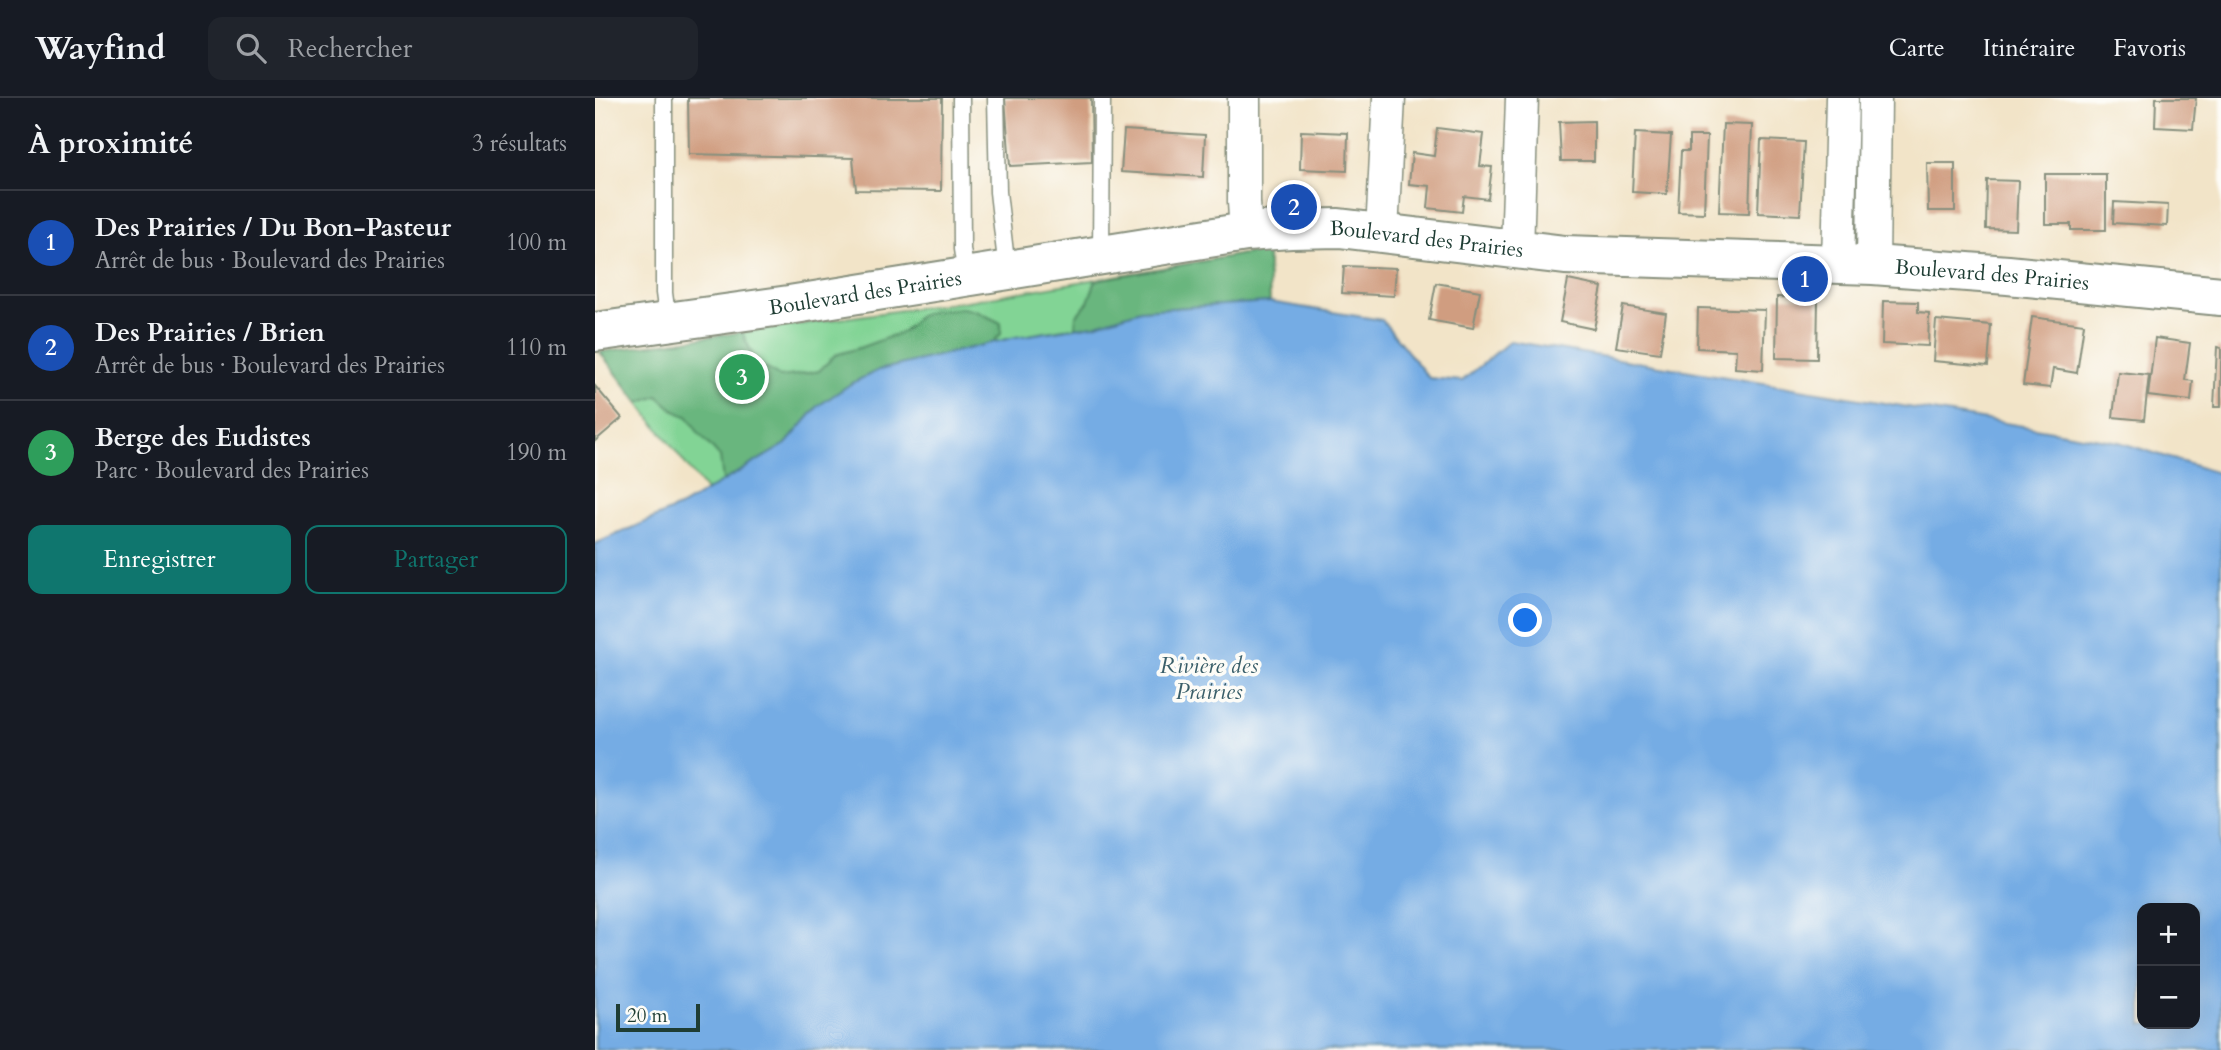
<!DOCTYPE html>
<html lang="fr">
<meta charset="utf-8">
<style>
body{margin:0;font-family:Cardo,serif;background:#20242c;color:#f1f3f6}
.controls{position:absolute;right:21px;bottom:21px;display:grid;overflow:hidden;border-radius:14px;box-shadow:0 7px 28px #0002}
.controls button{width:63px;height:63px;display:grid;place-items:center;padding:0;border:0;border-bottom:2px solid #363941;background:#171b24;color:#f1f3f6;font:35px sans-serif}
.scale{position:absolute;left:21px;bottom:18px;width:84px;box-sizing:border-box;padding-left:7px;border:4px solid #1f3d34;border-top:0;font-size:19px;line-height:24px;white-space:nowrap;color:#1f3d34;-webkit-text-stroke:5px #fdfcf7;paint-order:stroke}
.you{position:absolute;left:931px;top:523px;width:24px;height:24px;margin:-18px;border:5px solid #fff;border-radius:50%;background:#1a73e8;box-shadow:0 0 0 10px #1a73e833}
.badge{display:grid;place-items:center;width:46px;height:46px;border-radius:50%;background:#0f766e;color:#fff;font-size:23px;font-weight:700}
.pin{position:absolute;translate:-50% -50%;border:4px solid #fff;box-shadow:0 2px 7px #0006}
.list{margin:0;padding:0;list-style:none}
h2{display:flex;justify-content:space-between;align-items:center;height:91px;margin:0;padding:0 28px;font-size:30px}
h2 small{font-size:23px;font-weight:400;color:#9ea1a6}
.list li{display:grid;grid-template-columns:46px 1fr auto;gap:21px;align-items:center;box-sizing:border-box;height:105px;padding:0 28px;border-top:2px solid #363941}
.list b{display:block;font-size:26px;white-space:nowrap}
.list p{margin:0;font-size:23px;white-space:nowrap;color:#9ea1a6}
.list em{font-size:23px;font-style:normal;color:#9ea1a6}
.actions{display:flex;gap:14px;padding:21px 28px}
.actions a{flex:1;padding:16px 0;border:2px solid #0f766e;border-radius:14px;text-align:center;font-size:24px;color:#0f766e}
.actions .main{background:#0f766e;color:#fff}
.icon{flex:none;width:38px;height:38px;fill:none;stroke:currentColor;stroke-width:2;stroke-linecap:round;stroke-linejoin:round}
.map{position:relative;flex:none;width:1626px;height:952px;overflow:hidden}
header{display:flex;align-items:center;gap:42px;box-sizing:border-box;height:98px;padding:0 35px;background:#171b24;border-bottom:2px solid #363941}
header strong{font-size:33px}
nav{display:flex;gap:38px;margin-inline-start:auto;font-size:24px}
.search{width:490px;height:63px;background:#20242c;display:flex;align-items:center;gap:18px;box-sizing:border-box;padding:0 24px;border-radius:14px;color:#9ea1a6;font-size:26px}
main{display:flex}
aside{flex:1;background:#171b24}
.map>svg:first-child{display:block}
</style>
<header>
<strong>Wayfind</strong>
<div class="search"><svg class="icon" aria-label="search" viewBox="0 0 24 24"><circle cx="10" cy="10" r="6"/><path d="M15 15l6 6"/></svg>Rechercher</div>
<nav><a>Carte</a><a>Itinéraire</a><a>Favoris</a></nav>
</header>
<main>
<aside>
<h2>À proximité<small>3 résultats</small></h2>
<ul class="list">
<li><span class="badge" style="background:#1a4fb4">1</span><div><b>Des Prairies / Du Bon-Pasteur</b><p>Arrêt de bus · Boulevard des Prairies</p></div><em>100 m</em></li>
<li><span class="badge" style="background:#1a4fb4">2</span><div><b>Des Prairies / Brien</b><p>Arrêt de bus · Boulevard des Prairies</p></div><em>110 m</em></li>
<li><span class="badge" style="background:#2e9e5b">3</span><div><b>Berge des Eudistes</b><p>Parc · Boulevard des Prairies</p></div><em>190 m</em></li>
</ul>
<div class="actions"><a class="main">Enregistrer</a><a>Partager</a></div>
</aside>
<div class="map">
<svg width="1626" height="952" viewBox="0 0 1626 952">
<rect width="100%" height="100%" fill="#fdfcf7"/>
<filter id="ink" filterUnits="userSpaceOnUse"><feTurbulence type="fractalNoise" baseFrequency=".0143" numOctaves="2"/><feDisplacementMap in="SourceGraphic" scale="14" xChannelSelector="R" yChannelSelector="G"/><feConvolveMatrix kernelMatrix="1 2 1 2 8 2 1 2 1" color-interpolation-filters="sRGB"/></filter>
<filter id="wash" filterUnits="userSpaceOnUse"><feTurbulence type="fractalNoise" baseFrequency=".00686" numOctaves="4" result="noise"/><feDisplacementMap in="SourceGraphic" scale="28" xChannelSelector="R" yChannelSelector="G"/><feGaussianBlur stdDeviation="1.57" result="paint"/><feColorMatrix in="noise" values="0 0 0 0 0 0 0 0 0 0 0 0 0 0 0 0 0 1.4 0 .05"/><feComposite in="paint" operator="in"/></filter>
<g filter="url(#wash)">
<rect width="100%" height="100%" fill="#f2e4c8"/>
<polygon fill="#82d495" stroke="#508864" stroke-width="2" points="672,152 675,204 610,207 421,239 284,272 223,308 191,346 111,393 5,254 372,203"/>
<g fill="#69b67e" stroke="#447a59" stroke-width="2">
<polygon points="672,152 675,204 546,212 499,227 480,230 481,218 493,204 501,182"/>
<polygon points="367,210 381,213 406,225 406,236 397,245 284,272 257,285 223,308 191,346 128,383 125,359 104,336 93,319 80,313 63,298 44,305 5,254 147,234 158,258 169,269 185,279 201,277 224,273 240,257 264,250 308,234 324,218 338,213"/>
</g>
<path fill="#75ace4" stroke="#4a748c" stroke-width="2" fill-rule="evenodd" d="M675,204L787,222L834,280L867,283L915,243L1524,344L1626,376V952H0V446L86,408L191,346L223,308L257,285L284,272L421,239L499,227L546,212ZM1547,810H1600V926H1547Z"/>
<g id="blocks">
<g fill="#d09d80">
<polygon points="93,0 347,0 346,93 261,92 258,60 94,56"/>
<polygon points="410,0 496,0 497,64 415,68"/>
<polygon points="1561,0 1601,0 1598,31 1560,29"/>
<polygon points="999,23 999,63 966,63 964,24"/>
<polygon points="1128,26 1157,27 1154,115 1124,114"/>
<polygon points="842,30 889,36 885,68 897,69 893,101 869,98 867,114 833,110 835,88 814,86 817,55 839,58"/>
<polygon points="529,32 610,37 608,79 526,74"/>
<polygon points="706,33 753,35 752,73 705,71"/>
<polygon points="1040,35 1076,37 1072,96 1037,94"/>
<polygon points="1094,38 1112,38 1109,115 1083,114 1086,53 1094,53"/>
<polygon points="1166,42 1209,44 1205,117 1163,115"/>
<polygon points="1332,65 1360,65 1360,113 1333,113"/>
<polygon points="1450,76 1511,76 1511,132 1476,132 1476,126 1450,126"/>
<polygon points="1392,82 1423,83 1421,132 1391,131"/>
<polygon points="1519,104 1573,107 1572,128 1518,125"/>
<polygon points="749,168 801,170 799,198 747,195"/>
<polygon points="973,182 1007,189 999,231 965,224"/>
<polygon points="841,185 885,193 878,230 834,222"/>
<polygon points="1182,199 1223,200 1222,261 1181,260"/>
<polygon points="1288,203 1323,204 1323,214 1334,215 1333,248 1287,246"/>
<polygon points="1028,208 1071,215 1065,255 1021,249"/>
<polygon points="1103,210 1170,212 1168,272 1140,270 1141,252 1102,250"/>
<polygon points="1437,219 1489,226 1482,275 1458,271 1455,290 1428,287"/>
<polygon points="1341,222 1396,227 1393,268 1338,263"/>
<polygon points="1560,240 1595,245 1590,282 1598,283 1596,303 1553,298"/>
<polygon points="1622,249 1626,250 1626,309 1619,309"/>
<polygon points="1523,274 1554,277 1549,322 1518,319"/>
<polygon points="0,288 27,320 0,343"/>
</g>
</g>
</g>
<g filter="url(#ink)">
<use href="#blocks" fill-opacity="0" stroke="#88907e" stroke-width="2"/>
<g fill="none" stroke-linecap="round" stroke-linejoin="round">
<g stroke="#88907e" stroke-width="19">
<g id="service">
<polyline points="69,0 69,195 73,224"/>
<polyline points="366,0 367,151 371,178"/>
<polyline points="401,0 403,94 412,172"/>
<polyline points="506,157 507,0"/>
</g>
</g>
<g stroke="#88907e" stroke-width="35">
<g id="minor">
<polyline points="649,0 649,104 651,134"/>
<polyline points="787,134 794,0"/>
<polyline points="922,152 927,0"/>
<polyline points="1243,167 1247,0"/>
<polyline points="1278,167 1280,0"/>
</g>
</g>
<g stroke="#88907e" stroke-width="42">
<g id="tertiary">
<path id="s1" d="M0,234L194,207L651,134L696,131L744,130L970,157L1278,167L1413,177L1626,198"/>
</g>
</g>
<use href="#service" stroke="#fff" stroke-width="16"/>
<use href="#minor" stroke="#fff" stroke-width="32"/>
<use href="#tertiary" stroke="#fff" stroke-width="38"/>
</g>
</g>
<g text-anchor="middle" stroke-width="7" stroke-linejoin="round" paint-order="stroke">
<g font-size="21" fill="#1f3d34" stroke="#fdfcf7">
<text dy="7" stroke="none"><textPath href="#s1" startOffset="840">Boulevard des Prairies</textPath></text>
<text dy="7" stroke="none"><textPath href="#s1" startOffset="1407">Boulevard des Prairies</textPath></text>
<text dy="7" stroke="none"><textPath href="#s1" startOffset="273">Boulevard des Prairies</textPath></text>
</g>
<g font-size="23" font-style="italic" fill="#395e69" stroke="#fdfcf7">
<text x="614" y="575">Rivière des<tspan x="614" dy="26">Prairies</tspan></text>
</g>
</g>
</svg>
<div class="controls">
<button>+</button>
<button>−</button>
</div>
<div class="scale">20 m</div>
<div class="you"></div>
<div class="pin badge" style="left:1210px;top:181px;background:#1a4fb4">1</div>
<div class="pin badge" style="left:699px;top:109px;background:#1a4fb4">2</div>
<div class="pin badge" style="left:147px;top:279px;background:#2e9e5b">3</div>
</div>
</main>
